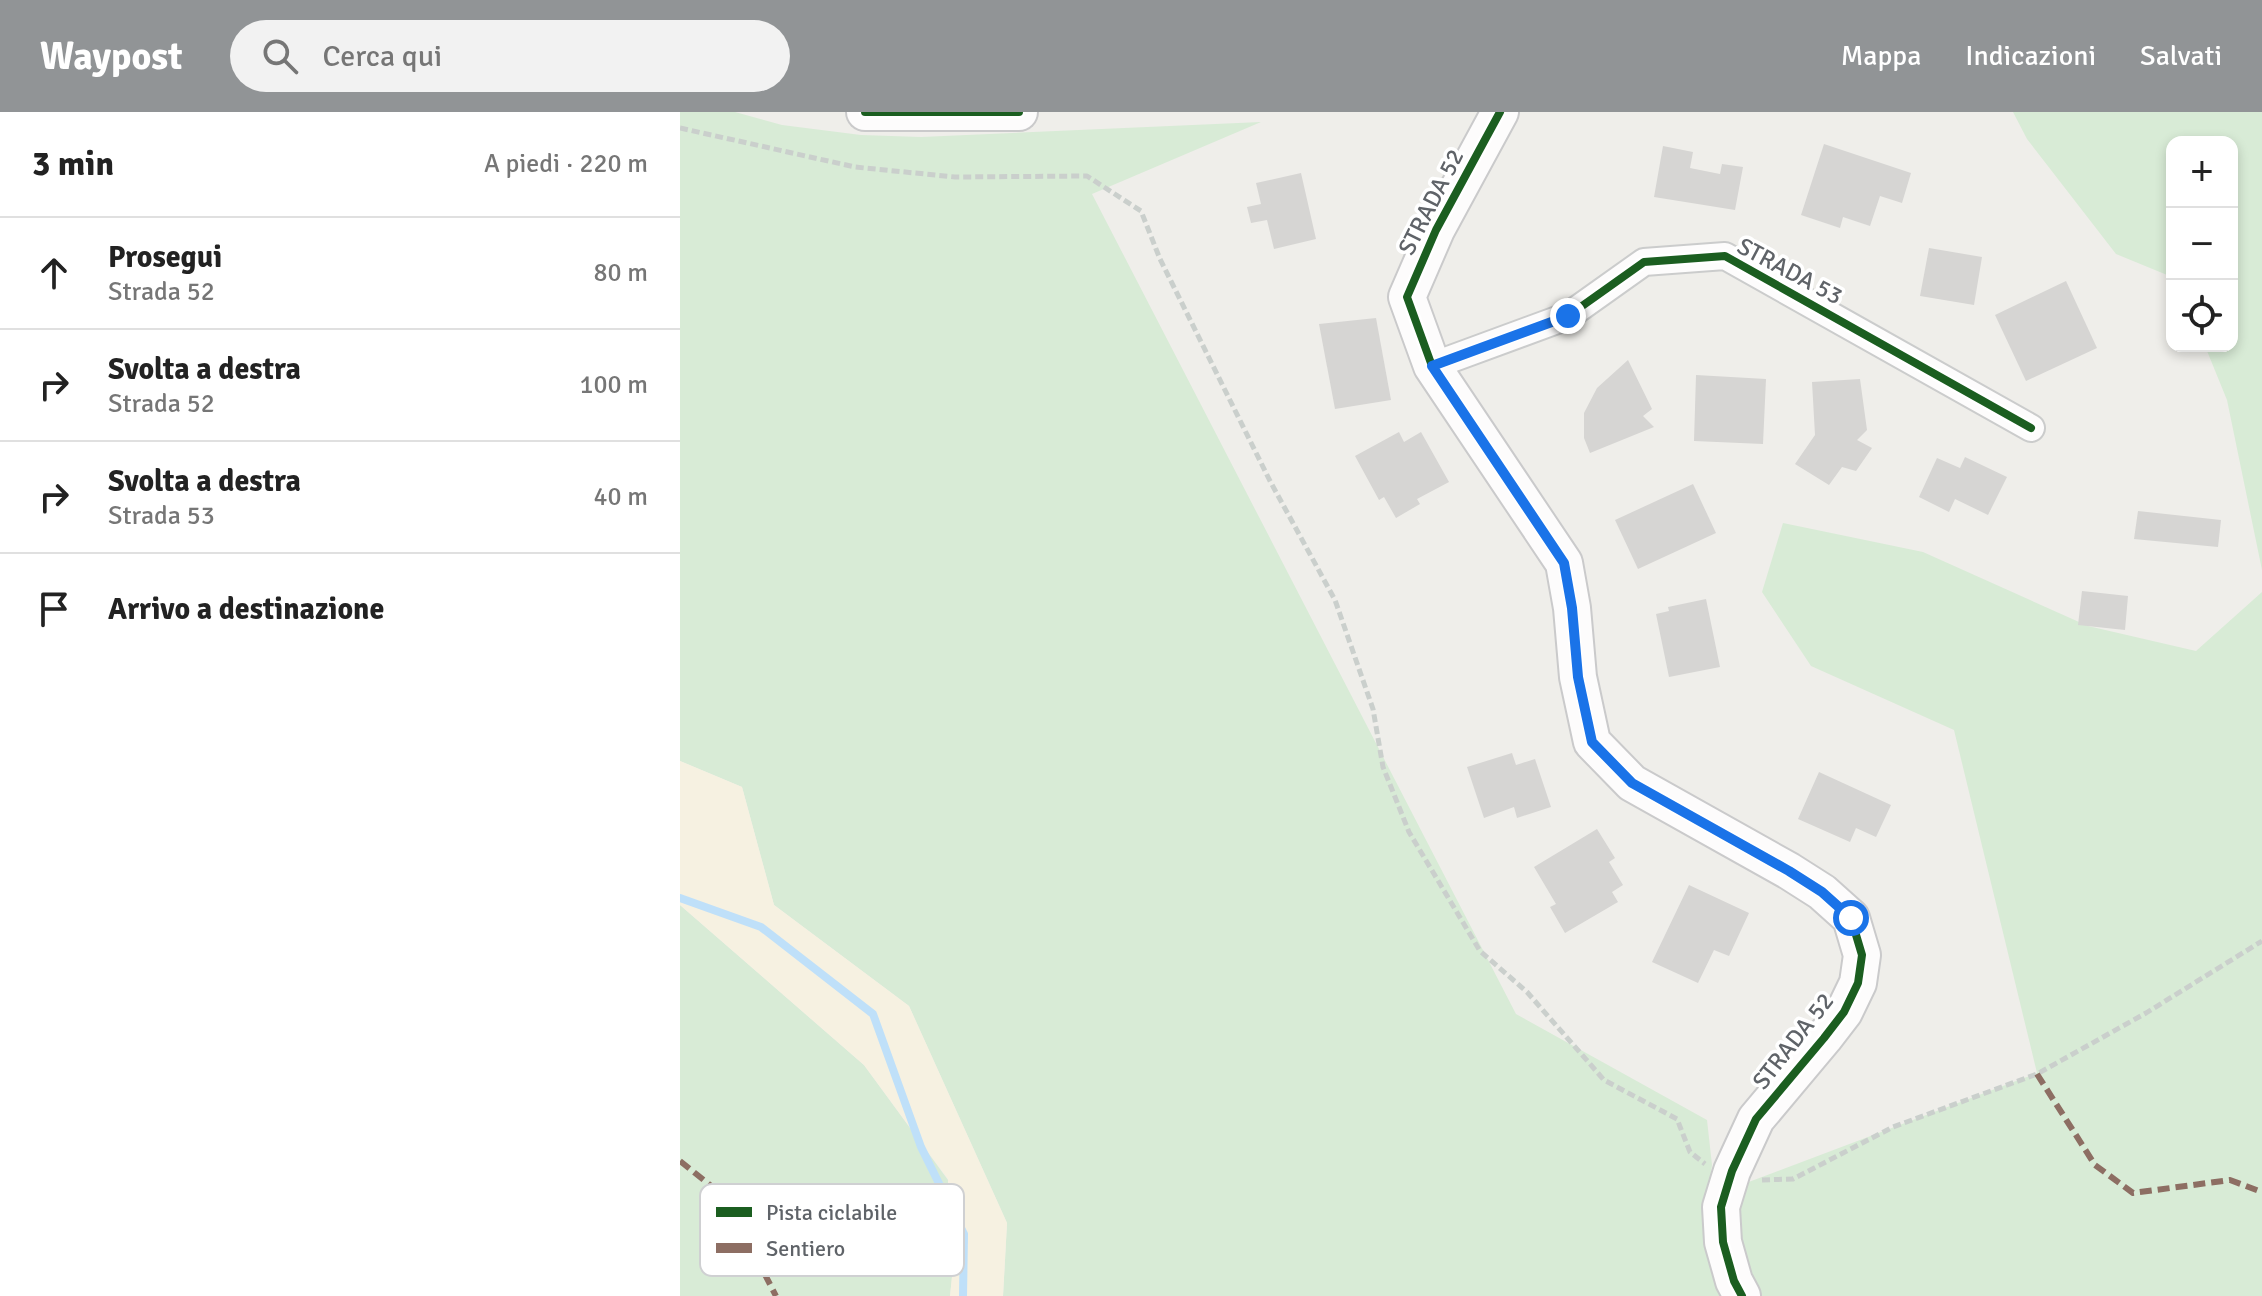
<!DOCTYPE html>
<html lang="it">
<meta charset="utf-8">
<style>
body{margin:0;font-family:Signika,sans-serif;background:#f2f2f2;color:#222}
.controls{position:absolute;right:24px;top:24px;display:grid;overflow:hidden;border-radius:16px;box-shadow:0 4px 12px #0003}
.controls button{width:72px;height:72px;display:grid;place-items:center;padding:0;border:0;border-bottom:2px solid #e0e0e0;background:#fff;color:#222;font:40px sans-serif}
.stop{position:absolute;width:24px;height:24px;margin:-18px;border:6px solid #1a73e8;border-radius:50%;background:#fff}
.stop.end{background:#1a73e8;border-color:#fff;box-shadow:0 2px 8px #0008}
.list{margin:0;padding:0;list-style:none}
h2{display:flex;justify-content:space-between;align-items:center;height:104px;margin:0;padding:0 32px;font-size:34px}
h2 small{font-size:26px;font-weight:400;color:#767676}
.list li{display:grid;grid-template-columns:52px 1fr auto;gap:24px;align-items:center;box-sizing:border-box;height:112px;padding:0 32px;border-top:2px solid #e0e0e0}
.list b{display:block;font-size:30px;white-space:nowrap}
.list p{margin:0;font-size:26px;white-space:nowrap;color:#767676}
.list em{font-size:26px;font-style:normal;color:#767676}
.icon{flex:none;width:44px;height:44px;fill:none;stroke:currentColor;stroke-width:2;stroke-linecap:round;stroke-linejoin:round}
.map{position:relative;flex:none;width:1582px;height:1184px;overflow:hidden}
header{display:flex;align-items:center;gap:48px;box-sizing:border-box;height:112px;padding:0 40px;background:#919496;color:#fff}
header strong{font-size:38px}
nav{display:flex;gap:44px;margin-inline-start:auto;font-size:28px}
.search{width:560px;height:72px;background:#f2f2f2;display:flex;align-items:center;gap:20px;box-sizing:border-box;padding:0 28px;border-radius:44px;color:#767676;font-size:30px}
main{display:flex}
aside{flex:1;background:#fff}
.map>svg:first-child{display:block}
</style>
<header>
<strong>Waypost</strong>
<div class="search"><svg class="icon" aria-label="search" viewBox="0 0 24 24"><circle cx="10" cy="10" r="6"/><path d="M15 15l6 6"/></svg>Cerca qui</div>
<nav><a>Mappa</a><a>Indicazioni</a><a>Salvati</a></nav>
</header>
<main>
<aside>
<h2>3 min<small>A piedi · 220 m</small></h2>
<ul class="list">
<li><svg class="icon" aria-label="ahead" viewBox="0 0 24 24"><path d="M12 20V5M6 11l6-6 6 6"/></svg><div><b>Prosegui</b><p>Strada 52</p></div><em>80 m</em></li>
<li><svg class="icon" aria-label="right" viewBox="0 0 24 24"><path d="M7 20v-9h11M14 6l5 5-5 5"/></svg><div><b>Svolta a destra</b><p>Strada 52</p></div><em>100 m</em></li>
<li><svg class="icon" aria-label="right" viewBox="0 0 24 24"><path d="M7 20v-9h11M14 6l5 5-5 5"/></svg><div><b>Svolta a destra</b><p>Strada 53</p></div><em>40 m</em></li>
<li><svg class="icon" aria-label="arrive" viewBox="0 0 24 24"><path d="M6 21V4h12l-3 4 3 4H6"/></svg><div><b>Arrivo a destinazione</b></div></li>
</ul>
</aside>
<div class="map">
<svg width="1582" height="1184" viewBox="0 0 1582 1184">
<rect width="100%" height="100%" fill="#efeeea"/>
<g fill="#d8ebd6">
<polygon points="0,0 55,0 102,13 181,23 241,25 581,10 412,82 836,902 1027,1008 1032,1053 1027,1093 1046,1184 323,1184 327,1111 229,894 94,793 62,675 0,649"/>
<polygon points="1333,0 1582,0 1582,458 1547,288 1525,234 1552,234 1552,30 1492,30 1492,165 1436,142 1347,27"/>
<polygon points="1103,411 1243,440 1408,514 1516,539 1582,480 1582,1184 1079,1184 1059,1123 1059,1099 1066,1071 1357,961 1274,618 1131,554 1082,480"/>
<polygon points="0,793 184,953 268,1068 272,1165 270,1184 0,1184"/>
</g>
<polygon fill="#f6f1e1" points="0,649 62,675 94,793 229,894 327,1111 323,1184 270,1184 272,1165 268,1067 184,953 0,793"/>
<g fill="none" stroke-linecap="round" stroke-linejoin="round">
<polyline stroke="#bfe0f9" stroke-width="8" points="0,786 81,815 193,902 241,1035 284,1122 283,1184"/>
</g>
<g fill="#d6d5d3">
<polygon points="1144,32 1231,61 1222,91 1200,84 1190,114 1163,105 1160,116 1121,103"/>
<polygon points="983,34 1013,40 1010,56 1040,62 1042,52 1063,55 1055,98 974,85"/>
<polygon points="621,61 636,127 594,137 587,108 571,111 567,95 581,92 576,71"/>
<polygon points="1249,136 1302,145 1294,193 1240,184"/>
<polygon points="1386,169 1417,236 1346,269 1315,203"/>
<polygon points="696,206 711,288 655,297 639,212"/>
<polygon points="948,248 972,297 963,304 974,315 910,341 904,326 904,301 917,276"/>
<polygon points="1016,263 1086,267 1083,332 1014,329"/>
<polygon points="1180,267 1187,318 1177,328 1192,336 1176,359 1162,355 1149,373 1115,352 1135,323 1132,270"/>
<polygon points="719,320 724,330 741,320 769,370 737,387 740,392 716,406 704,385 699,388 675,344"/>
<polygon points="1285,345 1327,365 1308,403 1275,387 1269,400 1239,385 1257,346 1280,356"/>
<polygon points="1013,372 1036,421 958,457 935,408"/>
<polygon points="1458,399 1541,408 1538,435 1454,427"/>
<polygon points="1402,479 1448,484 1445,518 1398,513"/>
<polygon points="1026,487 1040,555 989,565 976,502 989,499 988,495"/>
<polygon points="832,641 836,653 855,647 871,695 837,706 834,695 804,706 787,655"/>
<polygon points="1139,660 1211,693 1196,725 1176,716 1170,730 1118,707"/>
<polygon points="917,717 935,746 929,750 943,773 932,780 938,790 885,821 870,795 876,792 854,755"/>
<polygon points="1009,773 1069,801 1049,844 1034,838 1018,871 972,850"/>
</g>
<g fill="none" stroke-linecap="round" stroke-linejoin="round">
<g stroke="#cbcccc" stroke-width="30">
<polyline id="street" points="752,254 888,204 964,150 1045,144 1351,316"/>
</g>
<g stroke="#cacacb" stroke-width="40">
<g id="secondary">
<polyline points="185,0 339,0"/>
<polyline points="820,0 756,118 727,185 752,254 884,451 892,496 898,565 912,630 952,671 1109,759 1142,780 1171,806 1182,843 1178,871 1164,900 1144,926 1076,1007 1052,1059 1041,1095 1043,1130 1054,1169 1062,1184"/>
</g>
</g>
<g stroke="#cacfcc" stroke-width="5" stroke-dasharray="8 4" stroke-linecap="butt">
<polyline points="0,16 175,55 275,65 407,64 461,99 480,147 590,369 655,488 693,597 703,655 729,720 800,839 847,880 924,968 997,1007 1010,1040 1025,1052"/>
<polyline points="1082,1068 1113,1067 1213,1015 1357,962 1466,901 1582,829"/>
</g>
<use href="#street" stroke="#fdfcfc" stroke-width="26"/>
<use href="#secondary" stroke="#fdfcfc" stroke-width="36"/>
<g stroke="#8d6e63" stroke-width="6" stroke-dasharray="12 6" stroke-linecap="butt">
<polyline points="1357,962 1415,1053 1453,1081 1550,1068 1582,1080"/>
<polyline points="0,1049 45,1085 96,1184"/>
</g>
<g stroke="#fff" stroke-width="13">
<g id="cycleway">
<polyline points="185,0 339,0"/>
<polyline points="820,0 756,118 727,185 752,254 884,451 892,496 898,565 912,630 952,671 1109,759 1142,780 1171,806 1182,843 1178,871 1164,900 1144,926 1076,1007 1052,1059 1041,1095 1043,1130 1054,1169 1062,1184"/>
<polyline points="752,254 888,204 964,150 1045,144 1351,316"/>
</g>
</g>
<use href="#cycleway" stroke="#1b5e20" stroke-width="8"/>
</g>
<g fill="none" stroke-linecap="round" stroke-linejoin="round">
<polyline stroke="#1a73e8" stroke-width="10" points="888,204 752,254 884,451 892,496 898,565 912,630 952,671 1109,759 1142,780 1171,806"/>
</g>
<g text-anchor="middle" stroke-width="7" stroke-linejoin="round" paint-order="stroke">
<g font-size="24" fill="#5f6368" stroke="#fff">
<text transform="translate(751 90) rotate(-63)" y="8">STRADA 52</text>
<text transform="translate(1110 159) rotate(28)" y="8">STRADA 53</text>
<text transform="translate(1113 929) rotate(-52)" y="8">STRADA 52</text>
</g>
</g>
<rect x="20" y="1072" width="264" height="92" rx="12" fill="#fff" stroke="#cfd0d2" stroke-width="2"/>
<rect x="36" y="1095" width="36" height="10" fill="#1b5e20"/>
<rect x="36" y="1131" width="36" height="10" fill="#8d6e63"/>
<g font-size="22" fill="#5f6368">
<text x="86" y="1108">Pista ciclabile</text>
<text x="86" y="1144">Sentiero</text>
</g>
</svg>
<div class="controls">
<button>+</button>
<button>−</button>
<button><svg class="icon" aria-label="locate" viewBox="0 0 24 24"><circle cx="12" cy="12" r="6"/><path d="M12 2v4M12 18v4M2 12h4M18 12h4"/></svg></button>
</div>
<div class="stop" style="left:1171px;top:806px"></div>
<div class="stop end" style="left:888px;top:204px"></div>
</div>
</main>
